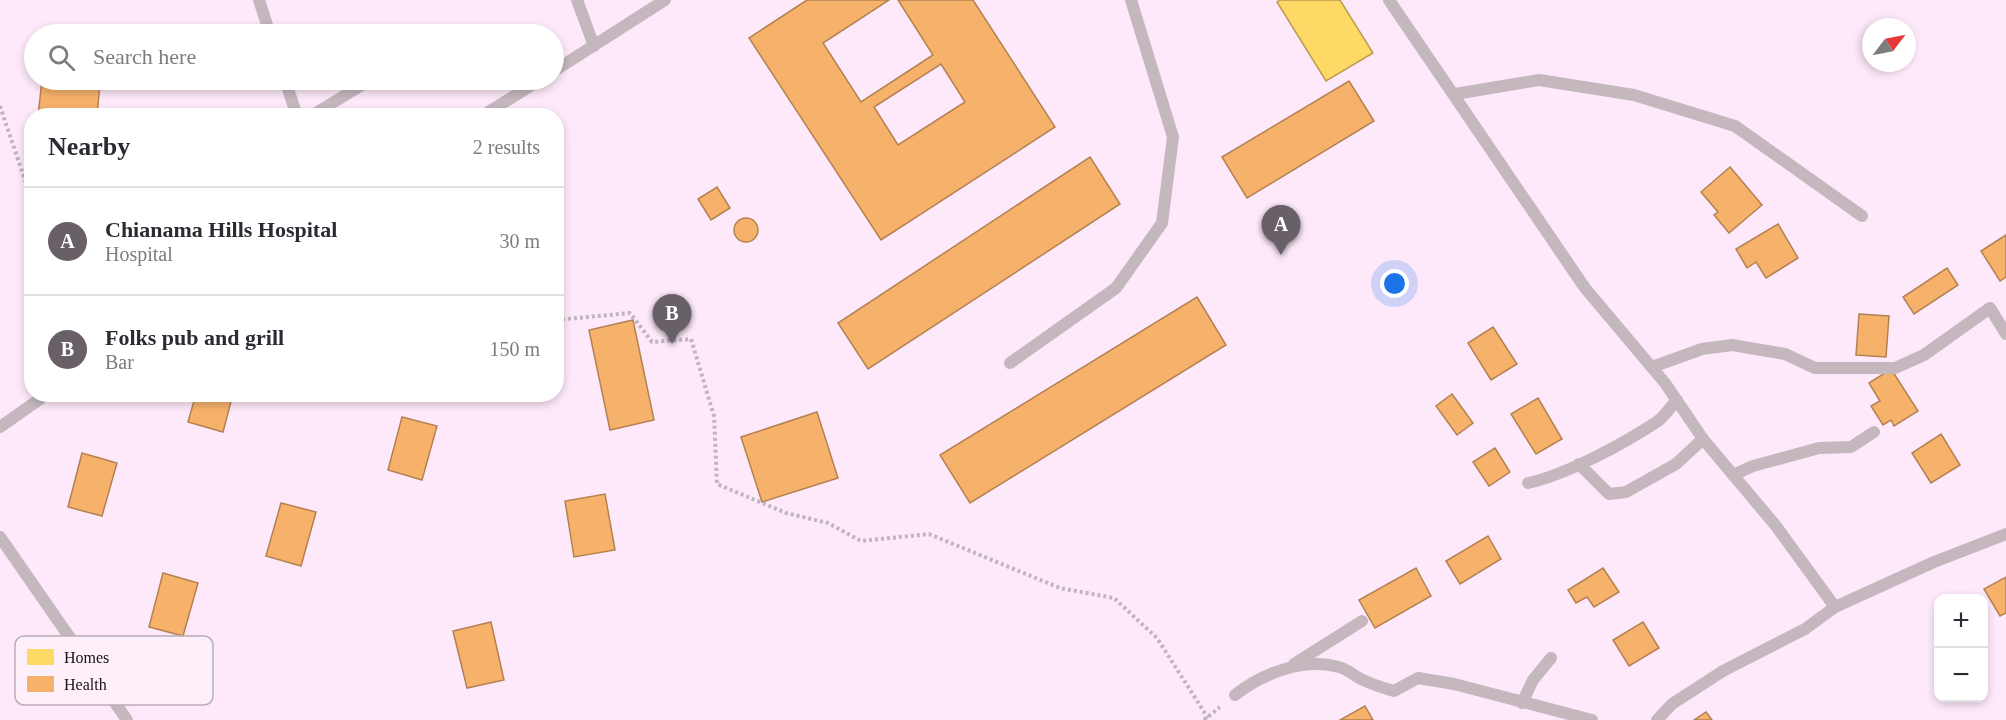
<!DOCTYPE html>
<meta charset="utf-8">
<style>
body{margin:0;font-family:"Times New Roman",serif;background:#f2f2f3;color:#2b2b33}
.controls{position:absolute;right:18px;bottom:18px;display:grid;overflow:hidden;border-radius:12px;box-shadow:0 3px 9px #0003}
.controls button{width:54px;height:54px;display:grid;place-items:center;padding:0;border:0;border-bottom:2px solid #e1e1e2;background:#fff;color:#2b2b33;font:30px sans-serif}
.compass{position:absolute;left:1862px;top:18px;width:54px;height:54px;border-radius:50%;background:#fff;box-shadow:0 3px 9px #0003;rotate:58deg}
.you{position:absolute;left:1395px;top:284px;width:21px;height:21px;margin:-15px;border:4px solid #fff;border-radius:50%;background:#1a73e8;box-shadow:0 0 0 9px #1a73e833}
.badge{display:grid;place-items:center;width:39px;height:39px;border-radius:50%;background:#685f67;color:#fff;font-size:20px;font-weight:700}
.pin{position:absolute;translate:-50% -50px;filter:drop-shadow(0 2px 3px #0008)}
.pin::after{content:'';position:absolute;top:32px;width:21px;height:18px;background:inherit;clip-path:polygon(0 0,100% 0,50% 100%)}
.list{margin:0;padding:0;list-style:none}
h2{display:flex;justify-content:space-between;align-items:center;height:78px;margin:0;padding:0 24px;font-size:26px}
h2 small{font-size:20px;font-weight:400;color:#7c7c81}
.list li{display:grid;grid-template-columns:39px 1fr auto;gap:18px;align-items:center;box-sizing:border-box;height:108px;padding:0 24px;border-top:2px solid #e1e1e2}
.list b{display:block;font-size:22px;white-space:nowrap}
.list p{margin:0;font-size:20px;white-space:nowrap;color:#7c7c81}
.list em{font-size:20px;font-style:normal;color:#7c7c81}
.icon{flex:none;width:33px;height:33px;fill:none;stroke:currentColor;stroke-width:2;stroke-linecap:round;stroke-linejoin:round}
.map{position:relative;flex:none;width:2006px;height:720px;overflow:hidden}
.search{position:absolute;background:#fff;box-shadow:0 3px 9px #0003;left:24px;top:24px;width:540px;height:66px;display:flex;align-items:center;gap:15px;box-sizing:border-box;padding:0 21px;border-radius:33px;color:#7c7c81;font-size:22px}
.panel{position:absolute;background:#fff;box-shadow:0 3px 9px #0003;left:24px;top:108px;width:540px;height:294px;border-radius:24px}
.map>svg:first-child{display:block}
</style>
<div class="map">
<svg width="2006" height="720" viewBox="0 0 2006 720">
<rect width="100%" height="100%" fill="#faf3f9"/>
<path fill="#fde9fa" fill-rule="evenodd" d="M0,0H2006V720H0ZM1871,27H1907V63H1871ZM34,34H554V80H34ZM32,116H556V394H32ZM1938,598H1984V698H1938Z"/>
<polygon fill="#ffd966" stroke="#ba9d4f" stroke-width="1.5" points="1280,0 1340,0 1373,53 1326,81 1277,2"/>
<g fill="#f6b26b" stroke="#b48152" stroke-width="1.5" fill-rule="evenodd">
<path d="M807,0H889L823,43L861,102L933,55L898,0H973L1055,127L881,240L749,38ZM941,64L965,102L898,145L874,107Z"/>
<polygon points="42,80 123,80 122,86 100,83 97,116 38,116"/>
<polygon points="1349,81 1374,121 1247,198 1222,157"/>
<polygon points="1090,157 1120,204 868,369 838,323"/>
<polygon points="1730,167 1762,205 1729,233 1714,215 1718,212 1701,192"/>
<polygon points="717,187 730,208 711,220 698,199"/>
<circle cx="746" cy="230" r="12"/>
<polygon points="1778,224 1798,258 1766,278 1756,262 1747,268 1736,249"/>
<polygon points="2006,235 2006,277 2000,281 1981,251"/>
<polygon points="1947,268 1958,285 1914,314 1903,297"/>
<polygon points="1197,297 1226,345 970,503 940,455"/>
<polygon points="1859,314 1889,316 1886,357 1856,355"/>
<polygon points="633,320 654,420 610,430 589,330"/>
<polygon points="1493,327 1517,364 1491,380 1468,343"/>
<polygon points="1891,369 1918,411 1894,426 1891,420 1883,425 1871,406 1880,401 1869,383"/>
<polygon points="196,394 233,394 223,432 188,422"/>
<polygon points="1452,394 1473,423 1457,435 1436,406"/>
<polygon points="1538,398 1562,439 1536,454 1511,414"/>
<polygon points="817,412 838,478 762,502 741,437"/>
<polygon points="402,417 437,426 422,480 388,470"/>
<polygon points="1941,434 1960,465 1931,483 1912,453"/>
<polygon points="1495,448 1510,472 1489,486 1473,462"/>
<polygon points="82,453 117,463 102,516 68,507"/>
<polygon points="605,494 615,550 574,557 565,501"/>
<polygon points="281,503 316,512 301,566 266,556"/>
<polygon points="1488,536 1501,559 1460,584 1446,561"/>
<polygon points="1416,568 1431,596 1375,628 1359,600"/>
<polygon points="1603,568 1619,592 1594,607 1587,597 1576,603 1568,590"/>
<polygon points="163,573 198,583 183,636 149,627"/>
<polygon points="2006,577 2006,613 2000,616 1984,589"/>
<polygon points="491,622 504,680 467,688 453,631"/>
<polygon points="1643,622 1659,648 1629,666 1613,640"/>
<polygon points="1365,706 1373,720 1340,720"/>
<polygon points="1706,712 1712,720 1694,720"/>
</g>
<g fill="none" stroke-linecap="round" stroke-linejoin="round">
<g stroke="#bfb6bb" stroke-width="4" stroke-dasharray="3 3" stroke-linecap="butt">
<polyline points="0,106 32,201"/>
<polyline points="556,320 630,313 652,342 691,339 714,416 717,484 786,513 828,523 861,541 929,534 1060,588 1114,598 1157,638 1208,718"/>
<polyline points="1204,720 1220,707"/>
</g>
<g stroke="#c4b8be" stroke-width="12">
<polyline points="259,0 270,34"/>
<polyline points="577,0 594,46"/>
<polyline points="1389,0 1585,288 1665,383 1703,439 1776,526 1835,607 1934,562 2006,534"/>
<polyline points="445,34 450,31"/>
<polyline points="554,71 665,0"/>
<polyline points="285,80 297,116"/>
<polyline points="1455,94 1539,80 1634,95 1735,126 1862,216"/>
<polyline points="311,116 370,80"/>
<polyline points="482,116 540,80"/>
<polyline points="1010,363 1116,288 1162,223 1173,137 1131,0"/>
<polyline points="1652,367 1702,349 1732,345 1785,354 1815,368 1895,368 1924,355 1990,308 2006,334"/>
<polyline points="0,427 47,394"/>
<polyline points="1579,464 1609,494 1626,492 1676,464 1703,439"/>
<polyline points="1733,475 1753,466 1819,448 1851,447 1874,432"/>
<path d="M1528,483C1566,475 1625,443 1658,421C1665,416 1671,406 1677,400"/>
<polyline points="0,537 127,720"/>
<polyline points="1294,664 1362,621"/>
<path d="M1235,695C1262,674 1303,657 1339,667C1348,669 1355,677 1363,680C1373,685 1384,688 1394,691L1418,678L1454,684L1592,720"/>
<polyline points="1522,703 1533,680 1551,658"/>
<polyline points="1657,720 1672,704 1723,671 1805,629 1835,607"/>
</g>
</g>
<rect x="15" y="636" width="198" height="69" rx="9" fill="#fdf0fb" stroke="#b9adb7" stroke-width="1.5"/>
<rect x="27" y="649" width="27" height="16" fill="#ffd966"/>
<rect x="27" y="676" width="27" height="16" fill="#f6b26b"/>
<g font-size="16" fill="#1a1019">
<text x="64" y="663">Homes</text>
<text x="64" y="690">Health</text>
</g>
</svg>
<div class="controls">
<button>+</button>
<button>−</button>
</div>
<svg class="compass" viewBox="-18 -18 36 36"><path d="M0-13l5 13h-10z" fill="#e53935"/><path d="M0 13l5-13h-10z" fill="#7c7c81"/></svg>
<div class="you"></div>
<div class="pin badge" style="left:1281px;top:255px">A</div>
<div class="pin badge" style="left:672px;top:344px">B</div>
<div class="search"><svg class="icon" aria-label="search" viewBox="0 0 24 24"><circle cx="10" cy="10" r="6"/><path d="M15 15l6 6"/></svg>Search here</div>
<section class="panel">
<h2>Nearby<small>2 results</small></h2>
<ul class="list">
<li><span class="badge">A</span><div><b>Chianama Hills Hospital</b><p>Hospital</p></div><em>30 m</em></li>
<li><span class="badge">B</span><div><b>Folks pub and grill</b><p>Bar</p></div><em>150 m</em></li>
</ul>
</section>
</div>
